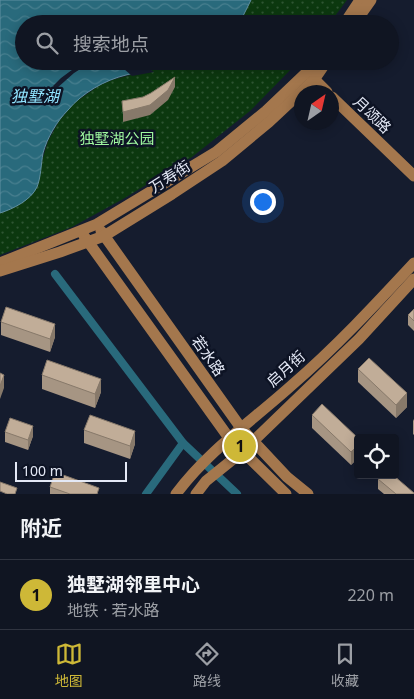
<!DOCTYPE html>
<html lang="zh">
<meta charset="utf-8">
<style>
body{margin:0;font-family:"Noto Sans","Noto Sans SC",sans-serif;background:#1e222f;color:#f1f3f6}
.controls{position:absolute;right:15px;bottom:15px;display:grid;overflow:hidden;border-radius:5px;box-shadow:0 2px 12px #0003}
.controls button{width:45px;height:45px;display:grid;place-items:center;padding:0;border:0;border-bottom:1px solid #303440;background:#101522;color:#f1f3f6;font:25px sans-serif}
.compass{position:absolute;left:294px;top:85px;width:45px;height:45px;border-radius:50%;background:#101522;box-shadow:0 2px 12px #0003;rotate:34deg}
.scale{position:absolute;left:15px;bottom:12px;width:112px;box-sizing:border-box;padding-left:5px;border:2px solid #e4e9f6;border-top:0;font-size:14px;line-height:18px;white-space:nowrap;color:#e4e9f6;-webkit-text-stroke:4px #0d1324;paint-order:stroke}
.you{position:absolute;left:262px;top:201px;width:18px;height:18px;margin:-12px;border:4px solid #fff;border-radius:50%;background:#1a73e8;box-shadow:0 0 0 8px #1a73e833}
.badge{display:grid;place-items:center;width:32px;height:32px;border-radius:50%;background:#ceb837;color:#111;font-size:16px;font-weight:700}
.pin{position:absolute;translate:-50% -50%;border:2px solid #fff;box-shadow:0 1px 5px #0006}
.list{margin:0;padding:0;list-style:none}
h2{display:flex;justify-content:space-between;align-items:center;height:65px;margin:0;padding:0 20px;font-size:21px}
h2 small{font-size:16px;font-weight:400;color:#9c9fa5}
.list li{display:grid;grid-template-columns:32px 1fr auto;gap:15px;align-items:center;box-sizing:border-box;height:70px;padding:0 20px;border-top:1px solid #303440}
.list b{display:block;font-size:19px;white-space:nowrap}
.list p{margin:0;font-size:16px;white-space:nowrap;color:#9c9fa5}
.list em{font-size:16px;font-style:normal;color:#9c9fa5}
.icon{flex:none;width:28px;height:28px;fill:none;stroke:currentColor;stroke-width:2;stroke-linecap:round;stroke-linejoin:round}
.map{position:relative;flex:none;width:414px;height:494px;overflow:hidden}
.search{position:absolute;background:#101522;box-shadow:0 2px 12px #0003;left:15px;right:15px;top:15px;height:55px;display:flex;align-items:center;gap:12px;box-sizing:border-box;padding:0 18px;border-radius:28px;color:#9c9fa5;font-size:19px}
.sheet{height:135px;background:#101522}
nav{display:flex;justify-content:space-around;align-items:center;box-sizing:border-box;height:70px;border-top:1px solid #303440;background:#101522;font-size:14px;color:#9c9fa5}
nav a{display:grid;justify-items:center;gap:2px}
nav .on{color:#ceb837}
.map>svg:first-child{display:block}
</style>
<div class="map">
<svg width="414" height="494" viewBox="0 0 414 494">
<defs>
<pattern id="grass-dots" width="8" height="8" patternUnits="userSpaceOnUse" patternTransform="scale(1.25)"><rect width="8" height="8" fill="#0c380f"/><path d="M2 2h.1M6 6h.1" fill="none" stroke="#2f5533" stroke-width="1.8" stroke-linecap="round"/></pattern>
<pattern id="water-waves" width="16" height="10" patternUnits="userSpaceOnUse" patternTransform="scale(1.25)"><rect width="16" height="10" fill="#296a7c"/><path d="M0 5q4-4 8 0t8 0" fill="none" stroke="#487f8f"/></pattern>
</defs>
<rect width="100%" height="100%" fill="#151c2e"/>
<g fill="url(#grass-dots)">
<polygon points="251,0 347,0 329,24 239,24"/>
<polygon points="182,61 299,61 250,111 192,157 123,199 72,227 0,255 0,209 41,164 48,141 59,121 74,103 100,85 112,80"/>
</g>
<path fill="url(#water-waves)" stroke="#6190a1" d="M0,0H251L239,24H24V61H182C165,69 144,70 126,75C105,80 82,93 68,110C57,121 47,138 43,153C41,164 41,177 37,187C31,200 13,209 0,213Z"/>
<g fill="#151c2e">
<polygon points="84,61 94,61 74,73 56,89 53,86 61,78"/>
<polygon points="115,61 139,61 154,72 132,76"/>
</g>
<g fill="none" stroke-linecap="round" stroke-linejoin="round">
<g stroke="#296a7c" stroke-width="8">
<polyline points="55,274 183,443 237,494"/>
<polyline points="146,494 183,443"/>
</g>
<polyline stroke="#73573d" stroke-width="8" points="268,23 268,24"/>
<g stroke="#a4774d" stroke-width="11">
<polyline points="344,24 360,0"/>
<polyline points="354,24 371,0"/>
<polyline points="309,74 327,92"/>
<polyline points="332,97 414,176"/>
<polyline points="101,231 241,428 287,477 308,494"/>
<polyline points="84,236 229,438 286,494"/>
<polyline points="0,263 97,224 216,152 266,111 307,72 316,61"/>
<polyline points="0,271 60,252 104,236 172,194 222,161 269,122 314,80 327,61"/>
<path d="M176,494C209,450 252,421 292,385C336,347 375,305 414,263"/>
<polyline points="196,494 206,481 242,452 359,339 414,279"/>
</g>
</g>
<g fill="#a69583">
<polygon points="414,309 414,331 408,325 408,315"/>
<polygon points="1,322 55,337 50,352 1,335"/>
<polygon points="358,369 407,407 396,418 358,382"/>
<polygon points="42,375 101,392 95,408 42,389"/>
<polygon points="312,415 358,438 358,458 351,465 312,428"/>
<polygon points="414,419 414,435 413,434 413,421"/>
<polygon points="84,430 135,444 130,459 84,443"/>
<polygon points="5,432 33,436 28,450 5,442"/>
<polygon points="378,479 414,494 384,494 378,489"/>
<polygon points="50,487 99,494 50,494"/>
</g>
<g fill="#87796a">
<polygon points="175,77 175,87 168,100 150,115 123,122 123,112"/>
<polygon points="55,324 55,337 50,352 50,339"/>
<polygon points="4,375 4,388 0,399 0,386"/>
<polygon points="101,379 101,392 95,408 95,394"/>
<polygon points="407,393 407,407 396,418 396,405"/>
<polygon points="33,426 33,436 28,450 28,440"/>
<polygon points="135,431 135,444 130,459 130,446"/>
<polygon points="358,445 358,458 351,465 351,452"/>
</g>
<g fill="#c1ad98" stroke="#87796a">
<polygon points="175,77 168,90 150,105 123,112 122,101 143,97 151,93"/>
<polygon points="6,307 55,324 50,339 1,322"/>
<polygon points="414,309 414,321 408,315"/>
<polygon points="369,358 407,393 396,405 358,369"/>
<polygon points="47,360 101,379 95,394 42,375"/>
<polygon points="0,373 4,375 0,386"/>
<polygon points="322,404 358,438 358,445 351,452 312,415"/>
<polygon points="90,415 135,431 130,446 84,430"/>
<polygon points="10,418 33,426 28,440 5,432"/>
<polygon points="55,472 99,488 97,494 70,494 50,487"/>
<polygon points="381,475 393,475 414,493 414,494 396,494 378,479"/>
<polygon points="0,482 17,488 15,494 7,494 0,491"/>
</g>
<g text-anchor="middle" stroke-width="5" stroke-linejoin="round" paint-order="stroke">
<g font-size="15" fill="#e4e9f6" stroke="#0d1324">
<text transform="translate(372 115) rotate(44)" y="5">月颂路</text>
<text transform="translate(170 177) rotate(-33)" y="5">万寿街</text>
<text transform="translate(208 356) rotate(55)" y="5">若水路</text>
<text transform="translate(286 369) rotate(-42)" y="5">启月街</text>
</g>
<g font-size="15" fill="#9ff89f" stroke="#0d1324">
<text x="117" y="144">独墅湖公园</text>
</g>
<g font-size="16" font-style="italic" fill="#90e3fe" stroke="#0d1324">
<text x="35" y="102">独墅湖</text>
</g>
</g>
</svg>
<div class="controls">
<button><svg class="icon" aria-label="locate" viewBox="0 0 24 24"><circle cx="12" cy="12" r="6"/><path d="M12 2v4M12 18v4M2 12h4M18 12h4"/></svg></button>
</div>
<svg class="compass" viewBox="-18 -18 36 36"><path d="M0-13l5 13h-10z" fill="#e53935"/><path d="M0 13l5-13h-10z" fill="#9c9fa5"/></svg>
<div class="scale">100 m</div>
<div class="you"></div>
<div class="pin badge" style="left:240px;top:446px">1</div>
<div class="search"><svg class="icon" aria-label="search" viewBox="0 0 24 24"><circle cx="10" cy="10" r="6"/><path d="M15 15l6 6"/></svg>搜索地点</div>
</div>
<section class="sheet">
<h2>附近<small></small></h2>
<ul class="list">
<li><span class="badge">1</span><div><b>独墅湖邻里中心</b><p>地铁 · 若水路</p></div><em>220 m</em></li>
</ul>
</section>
<nav>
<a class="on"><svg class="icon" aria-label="map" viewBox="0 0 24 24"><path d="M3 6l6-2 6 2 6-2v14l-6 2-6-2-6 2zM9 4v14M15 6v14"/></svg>地图</a>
<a><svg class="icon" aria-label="directions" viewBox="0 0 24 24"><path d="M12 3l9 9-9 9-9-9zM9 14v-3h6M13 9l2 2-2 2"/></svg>路线</a>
<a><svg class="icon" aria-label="saved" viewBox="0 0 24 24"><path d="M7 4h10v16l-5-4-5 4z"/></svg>收藏</a>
</nav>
